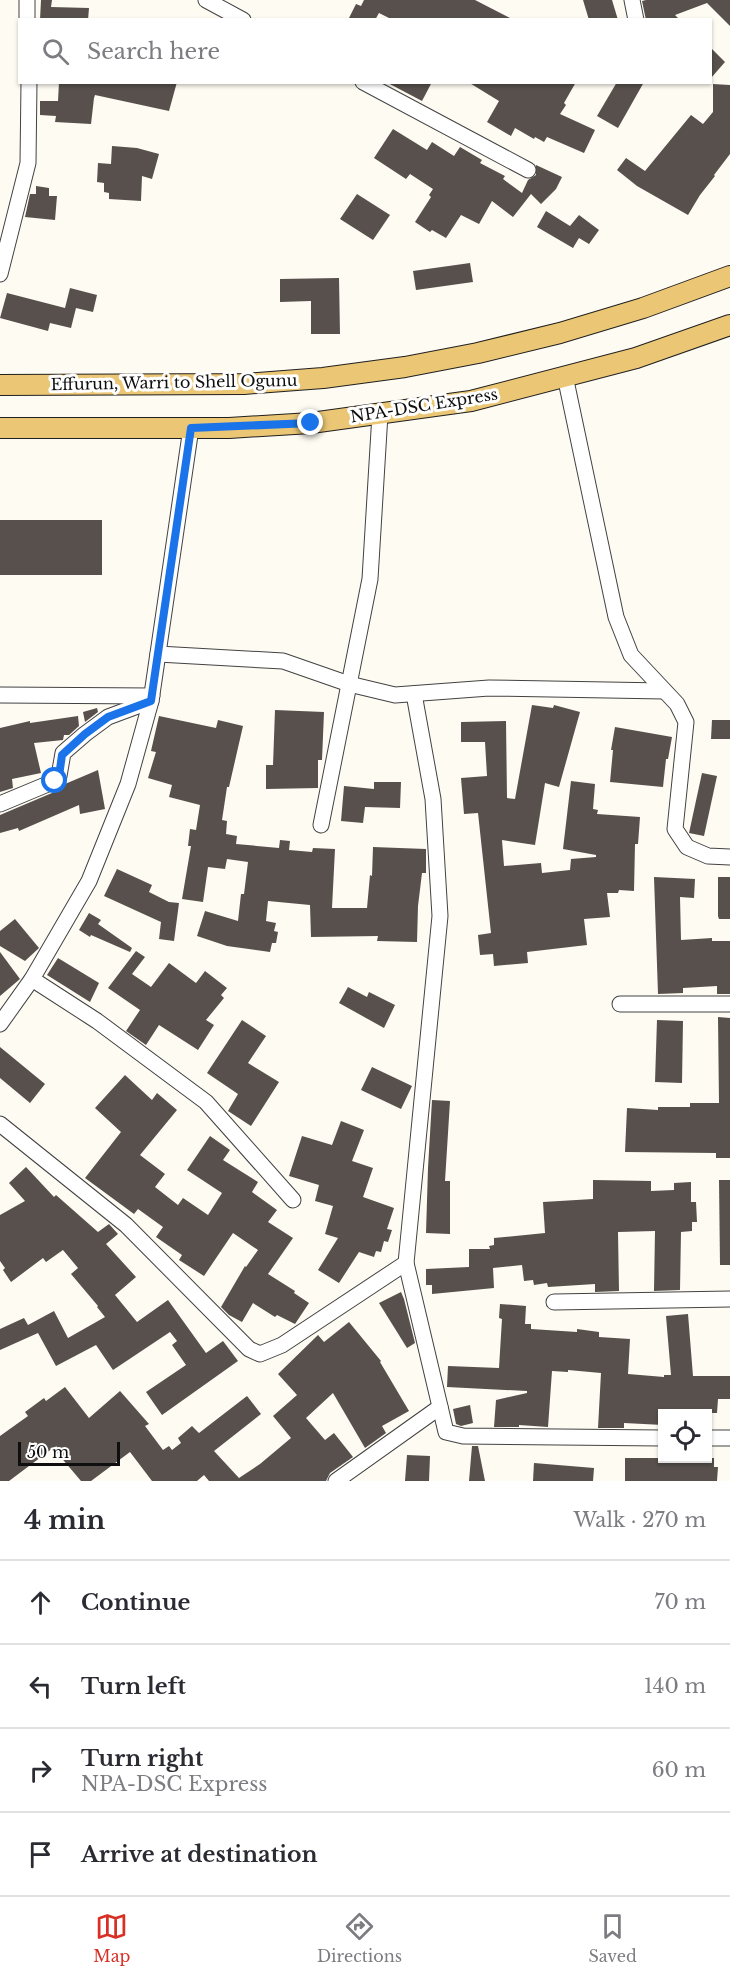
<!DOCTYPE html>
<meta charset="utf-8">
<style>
body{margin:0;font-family:"Libre Baskerville",serif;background:#f7f7f7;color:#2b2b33}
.controls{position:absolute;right:18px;bottom:18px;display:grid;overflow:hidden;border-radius:0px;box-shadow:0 2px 4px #0004}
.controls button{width:54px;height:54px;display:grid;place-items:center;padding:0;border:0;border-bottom:2px solid #e1e1e2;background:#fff;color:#2b2b33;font:30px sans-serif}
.scale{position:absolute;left:18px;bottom:15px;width:102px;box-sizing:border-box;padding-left:6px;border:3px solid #0f0f0f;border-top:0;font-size:16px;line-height:21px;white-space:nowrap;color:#0f0f0f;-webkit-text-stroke:4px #fff;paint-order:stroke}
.stop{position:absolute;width:18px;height:18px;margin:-14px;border:4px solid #1a73e8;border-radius:50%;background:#fff}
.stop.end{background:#1a73e8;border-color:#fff;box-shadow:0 2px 6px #0008}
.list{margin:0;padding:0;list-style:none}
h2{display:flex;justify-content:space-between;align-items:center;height:78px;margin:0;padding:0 24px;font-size:26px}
h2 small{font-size:20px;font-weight:400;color:#7c7c81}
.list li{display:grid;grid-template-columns:39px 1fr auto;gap:18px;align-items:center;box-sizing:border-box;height:84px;padding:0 24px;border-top:2px solid #e1e1e2}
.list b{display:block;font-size:22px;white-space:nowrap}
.list p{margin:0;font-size:20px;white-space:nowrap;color:#7c7c81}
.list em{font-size:20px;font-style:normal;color:#7c7c81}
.icon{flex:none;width:33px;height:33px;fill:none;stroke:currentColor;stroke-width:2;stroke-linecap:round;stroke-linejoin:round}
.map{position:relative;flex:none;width:730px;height:1481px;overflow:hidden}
.search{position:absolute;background:#fff;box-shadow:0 2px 4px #0004;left:18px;right:18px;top:18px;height:66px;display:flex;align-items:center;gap:15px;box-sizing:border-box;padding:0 21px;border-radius:0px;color:#7c7c81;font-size:22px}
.sheet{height:414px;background:#fff}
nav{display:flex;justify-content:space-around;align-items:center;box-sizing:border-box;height:84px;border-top:2px solid #e1e1e2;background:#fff;font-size:16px;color:#7c7c81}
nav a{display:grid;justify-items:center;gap:3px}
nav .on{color:#d93025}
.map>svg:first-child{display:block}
</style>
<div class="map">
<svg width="730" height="1481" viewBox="0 0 730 1481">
<rect width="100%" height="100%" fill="#fefbf2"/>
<g fill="#57504c">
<polygon points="41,0 52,0 51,7 89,8 88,20 40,20"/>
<polygon points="364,0 475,0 514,20 393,20 379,13 375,20 348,20 356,4 361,6"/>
<polygon points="583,0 612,0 618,20 589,20"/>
<polygon points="646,0 730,0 730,26 707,3 675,15 680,20 646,20 642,1"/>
<polygon points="711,48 725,62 711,78"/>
<polygon points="59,82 177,82 169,111 95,95 94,98 91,124 55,122 56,116 40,115 40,101 58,101"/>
<polygon points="386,82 432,82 422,101"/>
<polygon points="468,82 576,82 564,103 566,105 560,114 595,130 584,153 547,137 544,142 535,137 534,139 515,128 511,136 487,122 499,101"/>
<polygon points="617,82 644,82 618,128 597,116"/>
<polygon points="713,84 730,85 730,154 714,175 715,176 700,195 688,215 637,186 617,170 626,158 645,171 691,115 703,124 713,112"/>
<polygon points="393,129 427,150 432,142 454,156 460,147 482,160 480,163 505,176 503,179 522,193 528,180 536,175 536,165 562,177 556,189 541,204 531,194 513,217 492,201 479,224 461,215 446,238 432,230 430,232 415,222 431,197 429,195 433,189 410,174 406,179 374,158"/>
<polygon points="112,146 137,148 159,154 152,179 142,176 141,201 109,199 109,193 104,192 104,183 97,182 98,163 111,164"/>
<polygon points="36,186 49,188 49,196 57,196 55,220 25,217 30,194 36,194"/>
<polygon points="357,194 390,215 373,240 340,219"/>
<polygon points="546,211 570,226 579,215 599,230 589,244 579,238 573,248 537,227"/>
<polygon points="470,263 473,282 416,290 413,271"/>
<polygon points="339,278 340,334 311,334 311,301 280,302 280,279"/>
<polygon points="70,288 97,295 93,312 76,308 71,328 50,323 48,331 0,318 7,293 65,308"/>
<rect x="0" y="520" width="102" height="55"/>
<polygon points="532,705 553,708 554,705 580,712 559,787 545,783 535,845 502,840 504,866 541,863 542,873 570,870 571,859 596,857 596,855 563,849 571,781 595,784 593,809 598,810 597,814 640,817 638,844 635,844 634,891 619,890 618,893 607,893 610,917 584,919 587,945 527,952 528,963 494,966 493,954 480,955 478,935 491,933 478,813 464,814 461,778 487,776 485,742 461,742 461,722 506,721 507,798 515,799"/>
<polygon points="97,708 98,712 85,722 83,712"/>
<polygon points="275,710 324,712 322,760 318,760 318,788 266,789 266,765 273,765"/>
<polygon points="78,716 79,726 69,735 64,735 63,740 34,743 41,773 12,779 13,788 0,792 0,728 30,721 30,723"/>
<polygon points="159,716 216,728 218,720 243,726 229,787 227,787 222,820 227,821 226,834 237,836 236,844 279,848 280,840 290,841 289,850 312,852 313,848 335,849 332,908 367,908 370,875 372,876 373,847 426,849 426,873 422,873 418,906 417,942 377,941 378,936 311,937 310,905 268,901 266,921 276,923 274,931 278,932 276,943 272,943 270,952 227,946 197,936 205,911 238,921 241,894 244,894 248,862 227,859 225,869 208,867 203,902 182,899 191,846 188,846 190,829 196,830 200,805 169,797 172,785 148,778 156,752 151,751"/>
<polygon points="712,720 730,720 730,739 711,739"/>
<polygon points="615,727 672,737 668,759 666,759 663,787 610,782 613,750 611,750"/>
<polygon points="98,770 105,809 80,814 79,805 19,831 18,828 0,833 0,815 59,790 65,784"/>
<polygon points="702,773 717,776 704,836 689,833"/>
<polygon points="374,782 401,782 400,808 365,807 363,823 341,821 344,786 374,789"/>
<polygon points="117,869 152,885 149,892 169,902 179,903 174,941 159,939 161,922 104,896"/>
<polygon points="654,877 695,879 694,898 680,897 681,940 712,938 712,941 730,941 730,994 717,994 717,986 683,988 683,993 658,994"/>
<polygon points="718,877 730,877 730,919 719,919 718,916"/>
<polygon points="89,913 101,920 98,924 132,948 130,952 91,935 90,937 79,930"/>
<polygon points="15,919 39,948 25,961 0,946 0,931"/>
<polygon points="136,951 145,957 132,974 151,987 169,963 196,983 205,971 227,988 221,995 224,998 206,1020 214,1025 198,1050 159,1025 146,1045 126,1031 140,1010 108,988"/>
<polygon points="0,952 20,979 0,996"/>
<polygon points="58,958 99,983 90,1002 47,975"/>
<polygon points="348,987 367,997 369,992 395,1005 384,1028 339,1003"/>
<polygon points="718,1017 730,1018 730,1158 716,1158 716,1153 625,1152 627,1108 658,1110 658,1107 690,1107 690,1103 719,1103"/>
<polygon points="242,1020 266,1036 248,1063 279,1082 251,1126 228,1111 238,1094 207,1073"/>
<polygon points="657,1020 683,1021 682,1083 655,1082"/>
<polygon points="0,1047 45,1084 30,1103 0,1078"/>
<polygon points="372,1067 412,1086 401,1109 361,1090"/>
<polygon points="125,1075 152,1100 157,1093 177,1110 140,1155 165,1174 155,1187 178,1205 183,1198 208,1215 222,1193 187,1170 210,1136 230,1150 223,1160 258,1182 252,1192 277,1210 268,1222 293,1238 268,1274 295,1291 294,1293 309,1303 295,1324 277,1315 275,1317 253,1303 242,1322 229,1315 221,1307 245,1266 246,1267 258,1250 233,1233 204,1276 179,1260 182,1255 156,1237 163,1227 138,1209 134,1214 85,1178 121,1132 95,1108"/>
<polygon points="432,1100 450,1101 445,1181 450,1181 450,1234 426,1233 428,1168"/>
<polygon points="341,1121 364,1130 352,1161 373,1168 363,1197 394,1208 387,1229 392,1230 388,1242 384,1241 381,1252 376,1251 374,1257 359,1252 339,1283 318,1270 338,1238 325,1234 333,1206 315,1201 319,1185 289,1176 302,1136 332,1145"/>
<polygon points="26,1167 54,1197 56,1195 98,1232 109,1224 118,1234 106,1244 136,1277 115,1295 137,1322 168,1300 206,1353 223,1341 238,1361 162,1415 146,1392 186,1365 172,1345 177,1341 170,1332 113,1370 96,1345 56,1366 38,1333 0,1350 0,1329 24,1318 28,1325 54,1311 68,1338 105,1317 97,1307 98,1306 71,1274 78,1268 63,1250 46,1262 43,1258 11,1282 3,1270 5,1268 0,1261 0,1215 25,1201 9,1183"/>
<polygon points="593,1180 651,1181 651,1191 674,1190 674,1183 691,1182 691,1202 696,1202 697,1222 692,1222 692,1231 681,1232 680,1290 654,1291 655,1231 618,1232 619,1291 595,1292 595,1284 548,1287 547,1283 534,1285 533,1280 524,1281 522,1265 493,1268 494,1288 432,1294 432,1285 426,1285 426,1269 469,1267 469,1249 490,1249 489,1246 494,1245 494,1238 545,1233 543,1202 593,1199"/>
<polygon points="719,1180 730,1180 730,1265 720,1265"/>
<polygon points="401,1292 404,1299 415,1343 407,1348 379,1303"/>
<polygon points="500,1304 526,1306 525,1324 531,1324 531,1329 577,1332 577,1329 599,1332 599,1337 630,1339 628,1374 664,1377 664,1375 671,1375 666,1316 688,1314 693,1376 730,1376 730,1399 718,1399 717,1413 663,1413 663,1425 624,1423 624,1428 598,1428 601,1373 568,1370 568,1372 552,1371 548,1427 519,1425 519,1427 494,1427 496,1400 527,1393 527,1391 447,1387 448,1366 499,1368 502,1319 499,1318"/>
<polygon points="349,1322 381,1361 380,1362 409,1411 382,1426 386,1433 365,1448 333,1393 306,1418 325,1440 334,1433 353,1457 330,1473 326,1481 209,1481 204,1475 197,1481 152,1481 130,1452 91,1481 81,1481 53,1448 9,1481 0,1481 0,1436 28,1416 25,1412 44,1398 46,1401 65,1387 89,1418 120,1391 149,1424 145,1426 163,1450 169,1446 172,1450 181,1443 178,1438 192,1426 199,1433 247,1396 261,1414 214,1451 239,1478 260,1464 291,1438 273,1416 297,1395 278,1374 318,1335 324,1342"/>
<polygon points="470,1405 473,1423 461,1426 456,1424 453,1409"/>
<polygon points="472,1446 478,1446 485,1481 469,1481"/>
<polygon points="407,1455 430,1456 429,1481 405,1481"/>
<polygon points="625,1458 714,1458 714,1467 718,1467 717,1481 625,1481"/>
<polygon points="534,1463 594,1468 593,1481 533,1481"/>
</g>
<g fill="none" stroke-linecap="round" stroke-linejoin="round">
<g stroke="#424242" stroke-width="17">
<g id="minor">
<polyline points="27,0 27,20"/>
<polyline points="206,0 243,20"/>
<polyline points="632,0 636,20"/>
<polyline points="363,82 528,170"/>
<polyline points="0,274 28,163 29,82"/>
<polyline points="565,376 616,617 631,655 677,704 686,722 675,829 687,847 708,856 730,857"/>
<polyline points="158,654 283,661 349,684 395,695 489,688 664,691"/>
<polyline points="414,694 433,799 440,916 406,1263 446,1432 463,1436 662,1438"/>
<polyline points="0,695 152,696"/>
<polyline points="0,804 55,781 59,776 63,753 85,734 108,717 151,701"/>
<polyline points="321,825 370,579 380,414"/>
<polyline points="32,979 97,1021 206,1102 293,1200"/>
<polyline points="620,1004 730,1004"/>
<polyline points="0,1024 32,979 89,881 128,784 151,701 191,428"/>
<polyline points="0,1124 126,1225 249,1349 260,1354 282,1345 406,1263"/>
<polyline points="554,1302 730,1299"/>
<polyline points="708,1438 730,1438"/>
<polyline points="336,1481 440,1407"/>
</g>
</g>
<g stroke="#202020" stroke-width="22">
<g id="major">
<polyline points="0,385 244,384 323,378 405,367 478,353 560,333 643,308 730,276"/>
<polyline points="0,428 229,428 311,423 471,401 636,358 730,325"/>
</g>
</g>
<use href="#minor" stroke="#fff" stroke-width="15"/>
<use href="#major" stroke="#ebc675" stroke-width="20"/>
</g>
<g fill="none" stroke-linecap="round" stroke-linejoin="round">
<polyline stroke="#1a73e8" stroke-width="8" points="55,781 59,776 62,755 85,734 108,717 151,701 191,428 311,423"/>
</g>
<g text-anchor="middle" stroke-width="6" stroke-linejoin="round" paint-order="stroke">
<g font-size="16" fill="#0f0f0f" stroke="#fff">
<text transform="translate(174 382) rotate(-1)" y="6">Effurun, Warri to Shell Ogunu</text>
<text transform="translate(424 405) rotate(-9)" y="6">NPA-DSC Express</text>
</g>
</g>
</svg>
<div class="controls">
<button><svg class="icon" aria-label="locate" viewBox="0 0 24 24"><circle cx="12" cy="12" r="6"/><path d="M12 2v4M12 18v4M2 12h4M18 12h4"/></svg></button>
</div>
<div class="scale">50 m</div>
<div class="stop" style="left:55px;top:781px"></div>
<div class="stop end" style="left:311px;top:423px"></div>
<div class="search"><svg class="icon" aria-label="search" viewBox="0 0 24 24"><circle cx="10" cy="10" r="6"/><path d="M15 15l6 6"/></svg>Search here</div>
</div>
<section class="sheet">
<h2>4 min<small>Walk · 270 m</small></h2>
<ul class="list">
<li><svg class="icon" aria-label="ahead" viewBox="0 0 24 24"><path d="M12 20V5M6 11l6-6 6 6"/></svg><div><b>Continue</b></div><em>70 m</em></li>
<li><svg class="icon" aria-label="left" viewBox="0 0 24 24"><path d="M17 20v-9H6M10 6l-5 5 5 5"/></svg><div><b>Turn left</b></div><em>140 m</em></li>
<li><svg class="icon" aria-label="right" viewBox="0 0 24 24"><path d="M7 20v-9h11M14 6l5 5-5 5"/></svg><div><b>Turn right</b><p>NPA-DSC Express</p></div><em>60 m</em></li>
<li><svg class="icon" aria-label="arrive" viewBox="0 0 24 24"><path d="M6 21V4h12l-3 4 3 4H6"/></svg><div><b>Arrive at destination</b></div></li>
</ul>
</section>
<nav>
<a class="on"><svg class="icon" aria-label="map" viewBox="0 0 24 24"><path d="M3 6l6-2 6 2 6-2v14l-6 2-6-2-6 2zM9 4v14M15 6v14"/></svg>Map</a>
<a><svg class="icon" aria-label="directions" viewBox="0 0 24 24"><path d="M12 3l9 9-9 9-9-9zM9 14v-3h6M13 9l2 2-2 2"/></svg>Directions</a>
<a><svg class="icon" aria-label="saved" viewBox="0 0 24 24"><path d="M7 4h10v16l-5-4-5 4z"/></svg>Saved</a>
</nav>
